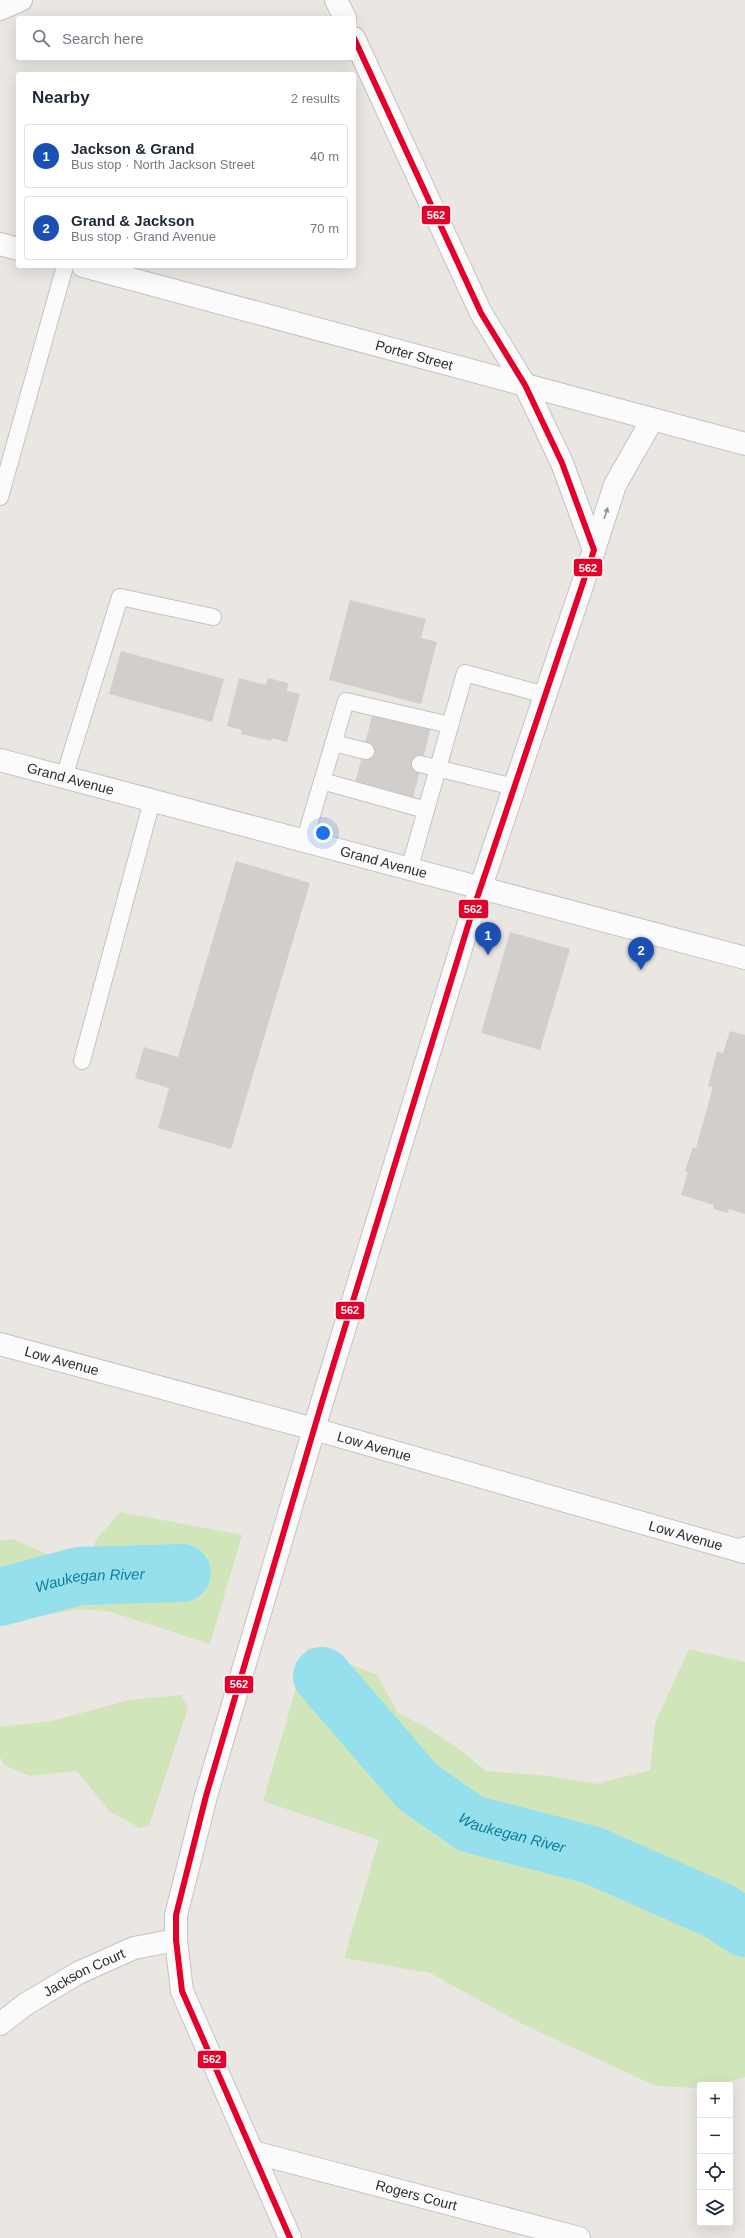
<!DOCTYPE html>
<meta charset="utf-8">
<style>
body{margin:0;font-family:Arial,sans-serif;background:#f2f2f3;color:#1f2937}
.controls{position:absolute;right:12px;bottom:12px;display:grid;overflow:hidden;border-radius:4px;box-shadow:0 4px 16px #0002}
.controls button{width:36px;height:36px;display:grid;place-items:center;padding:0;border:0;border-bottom:1px solid #e0e1e3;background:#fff;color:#1f2937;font:20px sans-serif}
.you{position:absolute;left:323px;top:833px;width:14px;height:14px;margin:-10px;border:3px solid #fff;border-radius:50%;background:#1a73e8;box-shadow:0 0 0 6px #1a73e833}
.badge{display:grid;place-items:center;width:26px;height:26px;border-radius:50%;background:#b45309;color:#fff;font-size:13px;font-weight:700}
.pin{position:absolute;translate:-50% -33px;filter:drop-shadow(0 1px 2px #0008)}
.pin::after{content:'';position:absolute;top:21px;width:14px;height:12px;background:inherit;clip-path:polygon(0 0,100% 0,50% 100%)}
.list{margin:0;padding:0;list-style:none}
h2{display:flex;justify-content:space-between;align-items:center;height:52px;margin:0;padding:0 16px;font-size:17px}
h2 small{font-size:13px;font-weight:400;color:#747a83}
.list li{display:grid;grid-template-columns:26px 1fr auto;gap:12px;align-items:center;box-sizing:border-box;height:64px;margin:0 8px 8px;padding:0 8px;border:1px solid #e0e1e3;border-radius:4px}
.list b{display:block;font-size:15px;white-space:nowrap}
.list p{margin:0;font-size:13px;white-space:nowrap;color:#747a83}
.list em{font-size:13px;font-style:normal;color:#747a83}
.icon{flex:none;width:22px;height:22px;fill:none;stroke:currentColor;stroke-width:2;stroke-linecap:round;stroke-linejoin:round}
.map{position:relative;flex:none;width:745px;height:2238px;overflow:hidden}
.search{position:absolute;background:#fff;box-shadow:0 4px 16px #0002;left:16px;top:16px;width:340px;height:44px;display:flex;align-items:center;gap:10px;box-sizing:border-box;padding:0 14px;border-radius:4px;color:#747a83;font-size:15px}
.panel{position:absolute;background:#fff;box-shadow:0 4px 16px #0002;left:16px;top:72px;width:340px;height:196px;border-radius:4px}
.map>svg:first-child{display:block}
</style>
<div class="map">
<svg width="745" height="2238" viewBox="0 0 745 2238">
<rect width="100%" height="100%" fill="#eae6e2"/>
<g fill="#d1e5bb">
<polygon points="120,1512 242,1535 210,1644 108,1611 80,1609 0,1623 0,1541 13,1539 81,1569 97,1539"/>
<polygon points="308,1647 377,1675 398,1713 426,1727 459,1749 486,1771 549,1776 596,1784 650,1770 655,1723 689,1649 745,1662 745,2077 716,2085 700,2085 700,2088 656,2086 522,2024 430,1973 344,1958 379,1840 263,1801"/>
<polygon points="181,1695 188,1708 149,1826 140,1828 109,1811 77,1771 30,1776 4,1765 0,1757 0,1727 52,1721 129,1700"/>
</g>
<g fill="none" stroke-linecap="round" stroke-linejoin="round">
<g stroke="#95e0ec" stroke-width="58">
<path id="s1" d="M0,1597L79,1576L182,1573"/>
<path id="s2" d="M322,1676L418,1787L471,1824L592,1855L719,1911L745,1928"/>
</g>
</g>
<g fill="#d1cecc">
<polygon points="350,600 426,619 421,638 437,642 421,704 329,680"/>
<polygon points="121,651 224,679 212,722 109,694"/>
<polygon points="239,678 266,685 268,678 288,683 287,691 300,694 287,742 272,738 271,741 241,734 242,730 227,726"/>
<polygon points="373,712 431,727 413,798 355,784"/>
<polygon points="236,861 310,883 231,1149 158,1128 169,1088 135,1078 144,1047 178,1057"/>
<polygon points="510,932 570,949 540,1050 481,1033"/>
<polygon points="730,1031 745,1035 745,1214 729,1209 728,1213 713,1209 714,1205 681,1195 688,1172 685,1171 693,1147 696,1148 713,1087 708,1086 717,1052 723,1053"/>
</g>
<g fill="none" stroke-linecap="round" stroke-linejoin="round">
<g stroke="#c4c3c3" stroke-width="18">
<g id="service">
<polyline points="0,497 65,266"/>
<polyline points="333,743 366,751"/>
<polyline points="420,764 514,787"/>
<polyline points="64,777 120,597 213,617"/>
<polyline points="322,781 426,810"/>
<polyline points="304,842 346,701 450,725"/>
<polyline points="409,870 465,673 545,695"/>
<polyline points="82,1061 152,801"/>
</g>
</g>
<g stroke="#c4c3c3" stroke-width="24">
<g id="minor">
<polyline points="0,9 21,0"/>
<polyline points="0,244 18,249"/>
<path id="s3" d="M83,266L745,444"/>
<path id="s4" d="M0,1344L314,1429L744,1552L745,1548"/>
<path id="s5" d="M253,2152L579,2238"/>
</g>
</g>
<g stroke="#c4c3c3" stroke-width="24">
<g id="tertiary">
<polyline points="336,0 345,18"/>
<polyline points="594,550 615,485 652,420"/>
<path id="s6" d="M0,2024L26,2004L78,1973L134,1948L176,1940"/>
<polyline points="290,2238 182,1991 176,1940 176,1915 206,1796 236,1694 322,1402 470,919 594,550 562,463 525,385 481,313 354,38"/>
</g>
</g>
<g stroke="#c4c3c3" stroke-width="24">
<g id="secondary">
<path id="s7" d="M0,760L745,958"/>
</g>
</g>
<use href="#service" stroke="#fcfbfb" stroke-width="16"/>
<use href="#minor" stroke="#fcfbfb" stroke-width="22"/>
<use href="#tertiary" stroke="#fcfbfb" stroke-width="22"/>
<use href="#secondary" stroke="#fcfbfb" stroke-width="22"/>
<g stroke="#fff" stroke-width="9">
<polyline id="bus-1" points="290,2238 182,1991 176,1940 176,1915 206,1796 322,1402 470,919 594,550 562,463 525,385 481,313 354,38"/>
</g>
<use href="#bus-1" stroke="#e4002b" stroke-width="6"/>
</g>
<defs><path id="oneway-solid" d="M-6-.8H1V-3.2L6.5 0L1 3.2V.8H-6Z"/></defs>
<use fill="#949494" href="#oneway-solid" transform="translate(606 513) rotate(-72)"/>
<g text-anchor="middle" stroke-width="4" stroke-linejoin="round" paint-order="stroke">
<g font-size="14" fill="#2c2c2c" stroke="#fff">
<text dy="5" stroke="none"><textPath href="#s3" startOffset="343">Porter Street</textPath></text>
<text dy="5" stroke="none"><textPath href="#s7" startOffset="73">Grand Avenue</textPath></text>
<text dy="5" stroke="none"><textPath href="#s7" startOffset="397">Grand Avenue</textPath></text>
<text dy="5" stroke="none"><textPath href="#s4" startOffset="64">Low Avenue</textPath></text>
<text dy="5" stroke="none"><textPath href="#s4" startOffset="388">Low Avenue</textPath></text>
<text dy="5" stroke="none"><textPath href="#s4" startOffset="712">Low Avenue</textPath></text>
<text dy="5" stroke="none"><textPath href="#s6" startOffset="99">Jackson Court</textPath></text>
<text dy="5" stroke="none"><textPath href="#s5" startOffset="169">Rogers Court</textPath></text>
</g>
<g font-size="15" font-style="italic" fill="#0c7fa0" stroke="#fff">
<text dy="5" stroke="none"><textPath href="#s1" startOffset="92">Waukegan River</textPath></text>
<text dy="5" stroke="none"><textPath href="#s2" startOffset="253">Waukegan River</textPath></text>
</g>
</g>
<g stroke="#fff" stroke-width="1.5">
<rect x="421" y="205" width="30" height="20" rx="4" fill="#e4002b"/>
<rect x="573" y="558" width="30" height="19" rx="4" fill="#e4002b"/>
<rect x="458" y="899" width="31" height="20" rx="4" fill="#e4002b"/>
<rect x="335" y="1301" width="30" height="19" rx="4" fill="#e4002b"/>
<rect x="224" y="1675" width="30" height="19" rx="4" fill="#e4002b"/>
<rect x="197" y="2050" width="30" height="19" rx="4" fill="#e4002b"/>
</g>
<g font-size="11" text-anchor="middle" font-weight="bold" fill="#fff">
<text x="436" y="219">562</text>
<text x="588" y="572">562</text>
<text x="473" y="913">562</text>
<text x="350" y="1314">562</text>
<text x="239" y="1688">562</text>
<text x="212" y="2063">562</text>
</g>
</svg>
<div class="controls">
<button>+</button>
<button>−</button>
<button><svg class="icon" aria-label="locate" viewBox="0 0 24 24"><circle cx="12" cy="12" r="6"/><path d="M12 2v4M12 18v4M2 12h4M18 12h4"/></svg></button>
<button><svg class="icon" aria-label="layers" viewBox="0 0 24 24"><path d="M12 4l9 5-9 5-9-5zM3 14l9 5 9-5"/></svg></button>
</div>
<div class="you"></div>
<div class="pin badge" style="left:488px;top:955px;background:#1a4fb4">1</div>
<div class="pin badge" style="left:641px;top:970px;background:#1a4fb4">2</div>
<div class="search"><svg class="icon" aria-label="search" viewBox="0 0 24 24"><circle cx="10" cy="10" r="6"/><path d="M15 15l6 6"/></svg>Search here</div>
<section class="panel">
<h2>Nearby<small>2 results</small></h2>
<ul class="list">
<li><span class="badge" style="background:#1a4fb4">1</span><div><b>Jackson &amp; Grand</b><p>Bus stop · North Jackson Street</p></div><em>40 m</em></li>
<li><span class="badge" style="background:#1a4fb4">2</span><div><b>Grand &amp; Jackson</b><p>Bus stop · Grand Avenue</p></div><em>70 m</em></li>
</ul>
</section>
</div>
